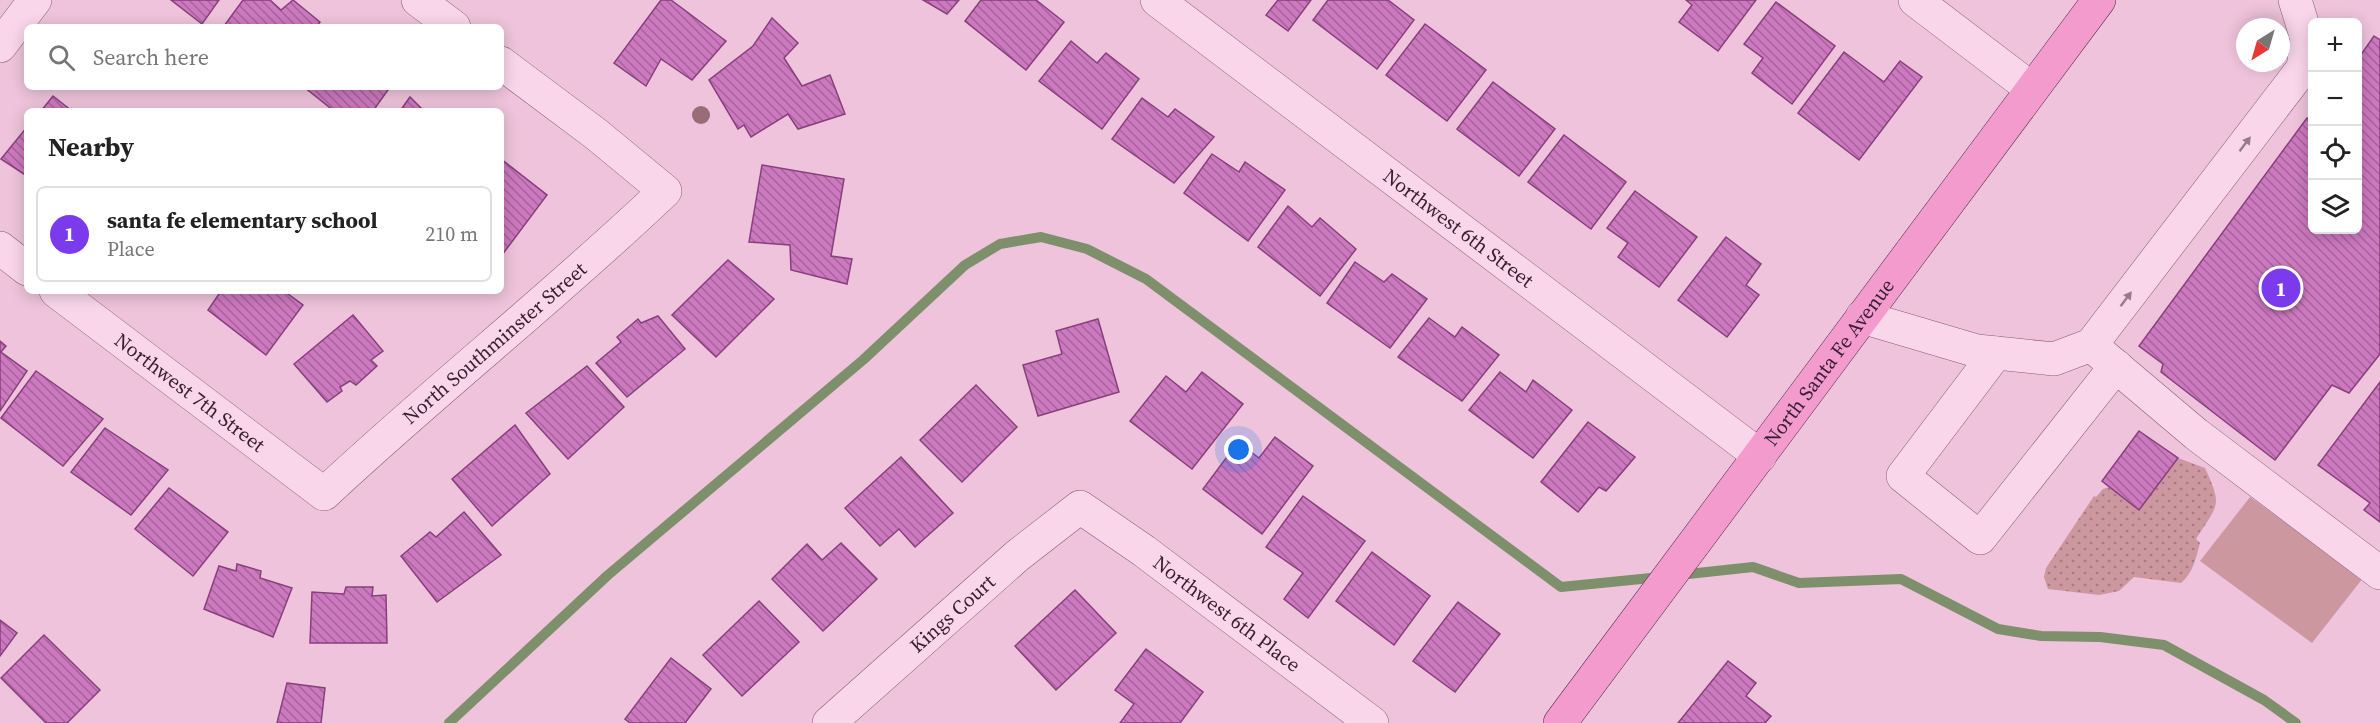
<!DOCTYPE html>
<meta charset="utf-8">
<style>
body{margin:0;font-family:"Source Serif 4",serif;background:#f6f6f6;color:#222}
.controls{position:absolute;right:18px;top:18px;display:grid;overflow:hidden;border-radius:9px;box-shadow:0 3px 15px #0003}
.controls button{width:54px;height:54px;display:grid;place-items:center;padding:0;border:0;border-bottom:2px solid #e0e0e0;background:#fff;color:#222;font:30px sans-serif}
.compass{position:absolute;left:2236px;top:18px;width:54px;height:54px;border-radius:50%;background:#fff;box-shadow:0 3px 15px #0003;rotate:217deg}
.you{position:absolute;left:1239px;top:450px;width:21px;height:21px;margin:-15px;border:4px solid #fff;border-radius:50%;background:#1a73e8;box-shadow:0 0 0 9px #1a73e833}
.badge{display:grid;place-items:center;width:39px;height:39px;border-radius:50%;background:#7c3aed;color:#fff;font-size:20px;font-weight:700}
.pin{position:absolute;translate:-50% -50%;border:3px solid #fff;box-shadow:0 2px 6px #0006}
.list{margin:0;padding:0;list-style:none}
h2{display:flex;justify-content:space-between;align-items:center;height:78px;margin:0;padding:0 24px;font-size:26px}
h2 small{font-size:20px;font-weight:400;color:#767676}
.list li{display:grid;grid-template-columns:39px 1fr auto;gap:18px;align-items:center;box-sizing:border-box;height:96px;margin:0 12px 12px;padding:0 12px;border:2px solid #e0e0e0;border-radius:9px}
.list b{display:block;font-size:22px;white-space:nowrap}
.list p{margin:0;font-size:20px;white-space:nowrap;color:#767676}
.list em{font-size:20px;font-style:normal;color:#767676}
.icon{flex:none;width:33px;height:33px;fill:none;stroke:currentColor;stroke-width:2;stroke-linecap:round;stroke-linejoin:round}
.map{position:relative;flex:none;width:2380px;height:723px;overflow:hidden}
.search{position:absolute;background:#fff;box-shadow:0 3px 15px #0003;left:24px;top:24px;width:480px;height:66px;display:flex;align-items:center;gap:15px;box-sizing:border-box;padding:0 21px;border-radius:9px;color:#767676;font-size:22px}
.panel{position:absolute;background:#fff;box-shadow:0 3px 15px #0003;left:24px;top:108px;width:480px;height:186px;border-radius:9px}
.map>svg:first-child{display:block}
</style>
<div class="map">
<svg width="2380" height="723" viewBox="0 0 2380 723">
<defs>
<pattern id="park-dots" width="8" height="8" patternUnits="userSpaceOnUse" patternTransform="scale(1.5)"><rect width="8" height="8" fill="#cc979f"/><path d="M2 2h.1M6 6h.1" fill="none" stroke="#a77b82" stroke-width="1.8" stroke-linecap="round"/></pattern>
<pattern id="building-back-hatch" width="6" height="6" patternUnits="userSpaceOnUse" patternTransform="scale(1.5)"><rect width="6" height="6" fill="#cd79bf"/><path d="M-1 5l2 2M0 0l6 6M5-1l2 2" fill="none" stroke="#a7639c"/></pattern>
</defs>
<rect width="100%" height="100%" fill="#eec3db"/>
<path fill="url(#park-dots)" d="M2178,458L2205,468C2223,507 2218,504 2196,539L2200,543C2196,558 2193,573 2181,583L2134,577L2119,591L2099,595L2048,589L2044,577L2046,568L2094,496L2096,497L2103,489L2109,487L2139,510Z"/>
<polygon fill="#cc979f" points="2250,497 2363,578 2312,643 2200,561"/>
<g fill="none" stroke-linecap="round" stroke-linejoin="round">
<g stroke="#7e8f6c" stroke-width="10">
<polyline points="1679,575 1753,567 1799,583 1901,579 1998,629 2041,636 2100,637 2164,645 2264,700 2296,723"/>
<polyline points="449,723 608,575 863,360 965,265 1000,244 1041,237 1087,249 1146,279 1561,587 1661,577"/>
</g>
</g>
<g fill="url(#building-back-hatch)" stroke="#883f7e" stroke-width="1.5">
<polygon points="171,0 219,0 202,24"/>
<polygon points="243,0 270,0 281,10 293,0 320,22 316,27 226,27 224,26"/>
<polygon points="661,0 671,0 726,41 692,80 661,59 646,86 614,63"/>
<polygon points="923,0 959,0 947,14"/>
<polygon points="981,0 1036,0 1064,22 1026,70 965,21"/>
<polygon points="1278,0 1311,0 1288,31 1266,15"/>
<polygon points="1328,0 1388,0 1414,20 1377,69 1313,20"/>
<polygon points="1686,0 1756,0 1718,51 1679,22 1692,5"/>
<polygon points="1776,2 1835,46 1792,104 1752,73 1763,58 1744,44"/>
<polygon points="772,18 798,43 784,58 802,86 830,75 845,114 798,129 788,114 751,137 744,125 738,129 709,80 753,46"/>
<polygon points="1425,24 1486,70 1447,121 1386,75"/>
<polygon points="2374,36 2380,40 2380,354 2349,393 2332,385 2275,460 2161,372 2163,364 2139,346 2307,118 2312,121 2312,230 2358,230 2358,59"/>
<polygon points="1071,41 1097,63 1106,53 1139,79 1102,129 1039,81"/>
<polygon points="1844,52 1884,82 1900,61 1922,77 1859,160 1798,113"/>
<polygon points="1493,82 1555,129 1519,176 1457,129"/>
<polygon points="304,87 390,87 373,111 334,111"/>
<polygon points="53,96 72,111 41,111"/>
<polygon points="410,97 424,111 400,111"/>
<polygon points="1142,98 1168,117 1175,109 1214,137 1174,183 1112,139"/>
<polygon points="27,127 27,176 1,159"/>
<polygon points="1564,135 1626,182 1591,229 1528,182"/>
<polygon points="1212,154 1239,172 1245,162 1285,190 1248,241 1184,193"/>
<polygon points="501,159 547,195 502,255 501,254"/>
<polygon points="762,165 844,179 831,256 852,259 847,284 791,270 790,245 749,242"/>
<polygon points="1635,191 1697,237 1659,287 1618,257 1628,243 1607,228"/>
<polygon points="1288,206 1312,227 1320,218 1356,249 1320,296 1258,247"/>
<polygon points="1726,237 1761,264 1746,285 1759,295 1727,337 1678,300"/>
<polygon points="728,260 774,299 716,357 672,315"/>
<polygon points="1355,262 1384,282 1392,274 1427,299 1390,348 1327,303"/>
<polygon points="221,291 284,291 303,305 266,355 208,310"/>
<polygon points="353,315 383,351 371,360 377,366 356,385 350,381 340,387 342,391 327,402 294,364"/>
<polygon points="658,316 685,349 627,397 596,363 621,342 617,337 638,319 641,323"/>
<polygon points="1429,318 1455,337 1462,327 1499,355 1462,401 1398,357"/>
<polygon points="1098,319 1119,392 1038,416 1023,365 1062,354 1056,331"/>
<polygon points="0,341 6,346 1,352 27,371 0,411"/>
<polygon points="587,366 624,407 568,459 526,413"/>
<polygon points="36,371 103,419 63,466 1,418"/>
<polygon points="1202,372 1243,404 1192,469 1130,421 1166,376 1186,392"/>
<polygon points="1500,372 1526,392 1533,380 1572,410 1533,458 1469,410"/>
<polygon points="2380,382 2380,522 2364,510 2370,503 2318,465"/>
<polygon points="976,385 1017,427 962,482 920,440"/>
<polygon points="1588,422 1635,457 1606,491 1599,487 1578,512 1541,482"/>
<polygon points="515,425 550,474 492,526 452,479"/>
<polygon points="105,428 168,470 131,515 71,472"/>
<polygon points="2139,431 2178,458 2139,510 2102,481"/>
<polygon points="1275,437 1313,466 1262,534 1203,489 1238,442 1259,458"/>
<polygon points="901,457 953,513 915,547 899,529 880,546 845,508"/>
<polygon points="169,488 228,532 193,576 135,529"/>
<polygon points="1303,496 1365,541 1308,618 1284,599 1303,573 1266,547"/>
<polygon points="464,512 501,555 437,602 401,556 430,532 436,537"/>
<polygon points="841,543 877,579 823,631 772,579 807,544 822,560"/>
<polygon points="1372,552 1430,596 1394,645 1336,601"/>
<polygon points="237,564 261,571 260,578 292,588 273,637 204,609 219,566 236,571"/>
<polygon points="346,587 373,587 372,596 386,595 387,643 310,643 312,592 344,594"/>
<polygon points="1075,590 1116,633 1056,690 1015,646"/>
<polygon points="759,601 799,642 742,696 703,655"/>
<polygon points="1458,602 1500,634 1455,692 1413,661"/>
<polygon points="0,620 17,633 0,656"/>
<polygon points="44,635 100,690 67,723 46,723 1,678"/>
<polygon points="1146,649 1203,692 1180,723 1120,723 1134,704 1115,690"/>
<polygon points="671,658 711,689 685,723 630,723 625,719"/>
<polygon points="1728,661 1756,683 1746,696 1771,716 1765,723 1678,723"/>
<polygon points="287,683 325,688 321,723 277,723"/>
</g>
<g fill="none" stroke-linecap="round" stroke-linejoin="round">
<g stroke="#895a7c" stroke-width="34">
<g id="minor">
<polyline points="418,0 454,27"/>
<path id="s1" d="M1157,0L1760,456"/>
<polyline points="1915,0 2032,89"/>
<polyline points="0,46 35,0"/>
<polyline points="0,248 27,269"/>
<path id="s2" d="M56,291L324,494C435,390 555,296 665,191L596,134L501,63"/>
<polyline points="1862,317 1977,351 2054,359 2091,345 2303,68 2307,39 2295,0"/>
<polyline points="2099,352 2196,434 2380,573"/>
<polyline points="1996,353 1903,476 1980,538 2116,366"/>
<path id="s3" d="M829,723L1017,556L1080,507L1144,551L1372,723"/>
</g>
</g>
<g stroke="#562e4e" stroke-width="34">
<g id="major">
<path id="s4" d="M1560,723L2099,0"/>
</g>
</g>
<use href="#minor" stroke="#f9d6ea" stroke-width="33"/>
<use href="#major" stroke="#f29bcc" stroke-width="33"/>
</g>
<circle fill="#9a6c77" cx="701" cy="115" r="9"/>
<defs><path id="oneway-solid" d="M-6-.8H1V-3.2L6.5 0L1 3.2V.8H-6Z" transform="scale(1.5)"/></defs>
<g fill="#987a8e">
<use href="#oneway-solid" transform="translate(2245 144) rotate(-53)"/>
<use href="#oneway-solid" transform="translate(2126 299) rotate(-53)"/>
</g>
<g text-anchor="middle" stroke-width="4.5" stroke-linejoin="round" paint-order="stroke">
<g font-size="20" fill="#381e32" stroke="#f6d3e6">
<text dy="7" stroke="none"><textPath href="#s1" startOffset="378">Northwest 6th Street</textPath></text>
<text dy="7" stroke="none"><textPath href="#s2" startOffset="564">North Southminster Street</textPath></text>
<text dy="7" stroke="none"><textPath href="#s4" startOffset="450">North Santa Fe Avenue</textPath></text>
<text dy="7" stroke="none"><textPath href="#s2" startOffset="168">Northwest 7th Street</textPath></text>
<text dy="7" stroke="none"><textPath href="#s3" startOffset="165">Kings Court</textPath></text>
<text dy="7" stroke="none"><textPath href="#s3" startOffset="513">Northwest 6th Place</textPath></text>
</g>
</g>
</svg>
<div class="controls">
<button>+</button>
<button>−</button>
<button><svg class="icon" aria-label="locate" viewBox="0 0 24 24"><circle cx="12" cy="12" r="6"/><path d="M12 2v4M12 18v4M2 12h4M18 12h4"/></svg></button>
<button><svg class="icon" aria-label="layers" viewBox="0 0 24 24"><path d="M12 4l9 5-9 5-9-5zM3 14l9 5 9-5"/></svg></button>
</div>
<svg class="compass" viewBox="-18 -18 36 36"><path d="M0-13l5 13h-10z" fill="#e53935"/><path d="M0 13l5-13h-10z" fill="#767676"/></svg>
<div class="you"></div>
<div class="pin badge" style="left:2281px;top:288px">1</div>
<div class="search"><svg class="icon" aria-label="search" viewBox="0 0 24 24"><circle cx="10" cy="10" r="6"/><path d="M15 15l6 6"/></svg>Search here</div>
<section class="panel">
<h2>Nearby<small></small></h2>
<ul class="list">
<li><span class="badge">1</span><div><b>santa fe elementary school</b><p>Place</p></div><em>210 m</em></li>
</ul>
</section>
</div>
